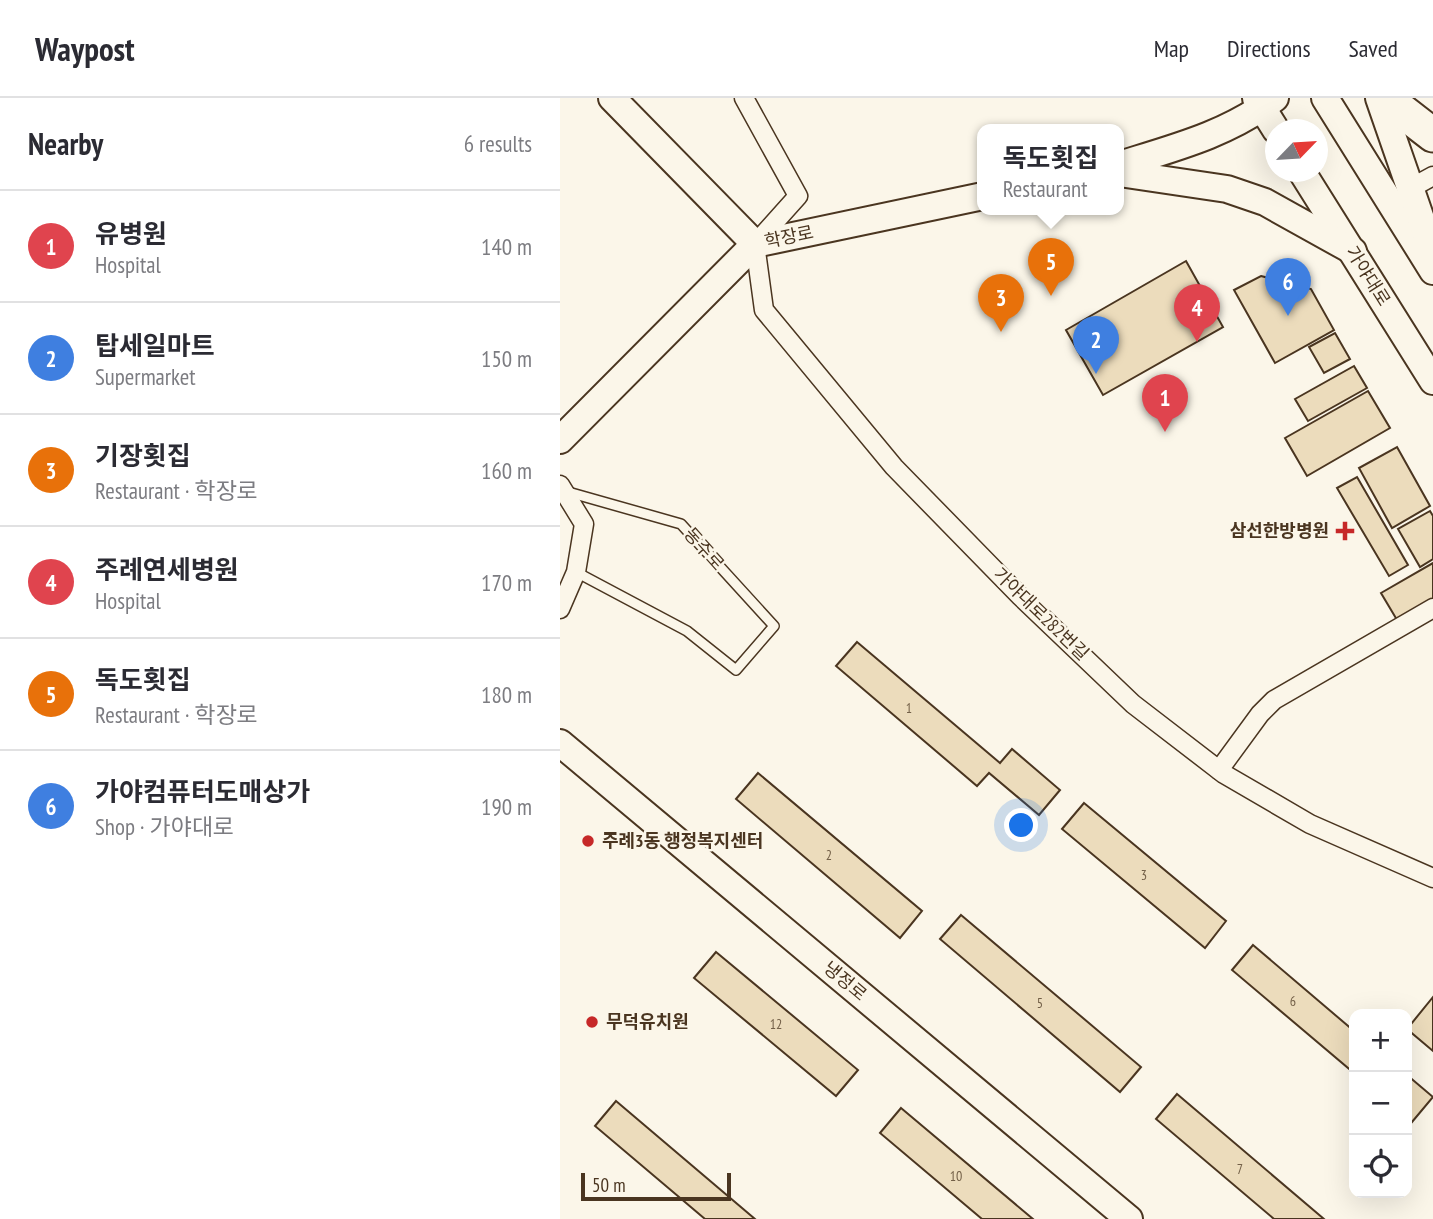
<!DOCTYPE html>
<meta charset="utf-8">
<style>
body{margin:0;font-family:"PT Sans Narrow","Noto Sans KR",sans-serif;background:#f7f7f7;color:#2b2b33}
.controls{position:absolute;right:21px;bottom:21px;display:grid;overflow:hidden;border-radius:14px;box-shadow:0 7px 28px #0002}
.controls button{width:63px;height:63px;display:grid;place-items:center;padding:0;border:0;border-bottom:2px solid #e1e1e2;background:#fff;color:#2b2b33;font:35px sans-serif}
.compass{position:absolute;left:705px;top:21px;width:63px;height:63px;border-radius:50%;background:#fff;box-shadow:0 7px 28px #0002;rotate:65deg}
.scale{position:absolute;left:21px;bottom:18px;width:150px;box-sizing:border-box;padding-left:7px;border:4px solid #4a3520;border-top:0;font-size:19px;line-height:24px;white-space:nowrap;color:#4a3520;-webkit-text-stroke:5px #fbf6e9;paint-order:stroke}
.you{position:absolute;left:462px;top:728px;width:24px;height:24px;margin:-18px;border:5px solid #fff;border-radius:50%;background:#1a73e8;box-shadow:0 0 0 10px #1a73e833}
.badge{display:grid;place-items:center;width:46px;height:46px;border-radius:50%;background:#c62828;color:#fff;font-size:23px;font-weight:700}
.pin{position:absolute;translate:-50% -58px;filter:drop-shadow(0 2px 4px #0008)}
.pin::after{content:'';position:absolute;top:37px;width:24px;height:21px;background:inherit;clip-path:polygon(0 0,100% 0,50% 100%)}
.popup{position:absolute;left:417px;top:26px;width:147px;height:91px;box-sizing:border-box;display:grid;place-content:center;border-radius:14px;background:#fff;filter:drop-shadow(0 2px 5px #0005);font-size:23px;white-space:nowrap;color:#7c7c81}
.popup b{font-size:26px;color:#2b2b33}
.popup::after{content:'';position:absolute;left:50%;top:100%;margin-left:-14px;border:14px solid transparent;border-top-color:#fff}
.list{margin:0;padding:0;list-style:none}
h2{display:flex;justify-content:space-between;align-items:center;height:91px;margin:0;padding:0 28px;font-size:30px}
h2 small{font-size:23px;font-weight:400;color:#7c7c81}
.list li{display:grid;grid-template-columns:46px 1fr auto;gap:21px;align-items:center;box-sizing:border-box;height:112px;padding:0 28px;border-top:2px solid #e1e1e2}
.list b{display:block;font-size:26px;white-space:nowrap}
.list p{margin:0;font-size:23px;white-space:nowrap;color:#7c7c81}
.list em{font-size:23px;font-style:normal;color:#7c7c81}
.icon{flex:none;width:38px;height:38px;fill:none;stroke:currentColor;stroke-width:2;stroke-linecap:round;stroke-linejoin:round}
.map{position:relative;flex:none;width:873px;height:1121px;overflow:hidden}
header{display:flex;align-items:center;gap:42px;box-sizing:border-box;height:98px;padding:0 35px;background:#fff;border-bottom:2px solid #e1e1e2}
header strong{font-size:33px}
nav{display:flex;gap:38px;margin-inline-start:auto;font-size:24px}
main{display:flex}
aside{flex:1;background:#fff}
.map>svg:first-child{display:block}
</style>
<header>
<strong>Waypost</strong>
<nav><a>Map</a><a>Directions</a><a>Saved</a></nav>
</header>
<main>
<aside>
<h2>Nearby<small>6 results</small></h2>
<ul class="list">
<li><span class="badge" style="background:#e0444e">1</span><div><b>유병원</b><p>Hospital</p></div><em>140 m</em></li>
<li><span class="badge" style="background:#3f7fe0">2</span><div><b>탑세일마트</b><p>Supermarket</p></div><em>150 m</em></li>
<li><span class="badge" style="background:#e8710a">3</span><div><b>기장횟집</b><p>Restaurant · 학장로</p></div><em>160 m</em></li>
<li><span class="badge" style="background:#e0444e">4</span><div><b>주례연세병원</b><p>Hospital</p></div><em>170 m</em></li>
<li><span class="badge" style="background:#e8710a">5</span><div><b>독도횟집</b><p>Restaurant · 학장로</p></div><em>180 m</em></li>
<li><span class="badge" style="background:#3f7fe0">6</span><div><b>가야컴퓨터도매상가</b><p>Shop · 가야대로</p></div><em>190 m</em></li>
</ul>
</aside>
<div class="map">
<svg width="873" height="1121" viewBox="0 0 873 1121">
<rect width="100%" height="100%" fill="#fbf6e9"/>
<g fill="#ecdcbc" stroke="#4a3520" stroke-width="2">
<polygon points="626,163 663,229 543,297 506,232"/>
<polygon points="701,178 751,191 774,232 715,265 674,192"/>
<polygon points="775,235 790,261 764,275 749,249"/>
<polygon points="794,268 807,290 748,323 735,301"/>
<polygon points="808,293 830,330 747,378 725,340"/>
<polygon points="837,349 870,408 832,430 799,370"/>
<polygon points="797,379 848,467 829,478 777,390"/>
<polygon points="870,413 873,418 873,461 860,469 838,431"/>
<polygon points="873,465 873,508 840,527 821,495"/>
<polygon points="297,544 440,665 452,651 500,692 479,717 429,675 417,688 276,568"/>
<polygon points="198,675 362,813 340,840 176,701"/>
<polygon points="524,705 666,823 645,850 502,731"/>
<polygon points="401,817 581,969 560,994 380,841"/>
<polygon points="693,847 794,933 794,975 672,872"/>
<polygon points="156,854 298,972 276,998 134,880"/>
<polygon points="873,899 873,953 847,931"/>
<polygon points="847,977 873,999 852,1024 847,1020"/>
<polygon points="617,996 764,1121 714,1121 596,1021"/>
<polygon points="56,1003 195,1121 145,1121 35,1028"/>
<polygon points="341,1010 473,1121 422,1121 320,1035"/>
</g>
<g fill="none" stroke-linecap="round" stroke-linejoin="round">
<g stroke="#4a3520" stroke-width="12">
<polyline id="lane" points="8,394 121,426 214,528 176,572 127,533 16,474"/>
</g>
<g stroke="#4a3520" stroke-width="21">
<g id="street">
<polyline points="184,0 238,98 195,146 204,212 334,369 460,498 573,606 664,676 750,726 873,780"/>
<polyline points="851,90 873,78"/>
<polyline points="0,387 24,426 16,474 0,511"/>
<polyline points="659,672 700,616 714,602 873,510"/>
</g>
</g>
<g stroke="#4a3520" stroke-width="30">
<g id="secondary">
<polyline points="52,0 195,146 423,98"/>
<polyline points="696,0 716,32"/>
<polyline points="765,0 873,173"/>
<polyline points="819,0 871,150"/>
<path d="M559,67C614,50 669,36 715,0"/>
<polyline points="742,74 873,283"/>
<polyline points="559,75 667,91 705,104 793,153"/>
<polyline points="0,342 195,146"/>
<polyline points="0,645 569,1121"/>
</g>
</g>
<g stroke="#4a3520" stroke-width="37">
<polyline id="highway" points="825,0 873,37"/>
</g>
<use href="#lane" stroke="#fbf6e9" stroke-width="9"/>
<use href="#street" stroke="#fbf6e9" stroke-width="18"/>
<use href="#secondary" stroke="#fbf6e9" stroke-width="26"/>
<use href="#highway" stroke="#fbf6e9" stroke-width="33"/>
</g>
<g fill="#c62828" stroke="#fbf6e9" stroke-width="2.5">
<path d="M781.5 422.5h7v7h7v7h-7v7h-7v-7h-7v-7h7z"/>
<circle cx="28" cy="743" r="7"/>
<circle cx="32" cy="924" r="7"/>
</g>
<g text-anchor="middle" stroke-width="5" stroke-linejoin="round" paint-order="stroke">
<g font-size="14" fill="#725f47">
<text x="349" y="615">1</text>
<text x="269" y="762">2</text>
<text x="584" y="782">3</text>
<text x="733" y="908">6</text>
<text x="480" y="910">5</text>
<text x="216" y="931">12</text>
<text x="680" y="1076">7</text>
<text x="396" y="1083">10</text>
</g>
<g font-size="18" fill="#4a3520" stroke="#fbf6e9">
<text transform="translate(229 139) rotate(-12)" y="6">학장로</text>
<text transform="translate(808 178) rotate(58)" y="6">가야대로</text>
<text transform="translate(144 451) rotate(48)" y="6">동주로</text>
<text transform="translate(481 516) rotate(44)" y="6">가야대로282번길</text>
<text transform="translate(285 883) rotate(40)" y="6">냉정로</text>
</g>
<g font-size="18" font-weight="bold" fill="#4a3520" stroke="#fbf6e9" text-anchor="start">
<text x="769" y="439" text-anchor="end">삼선한방병원</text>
<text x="42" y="749">주례3동 행정복지센터</text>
<text x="46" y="930">무덕유치원</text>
</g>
</g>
</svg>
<div class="controls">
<button>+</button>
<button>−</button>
<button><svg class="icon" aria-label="locate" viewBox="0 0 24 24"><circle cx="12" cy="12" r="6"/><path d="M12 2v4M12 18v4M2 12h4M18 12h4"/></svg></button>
</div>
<svg class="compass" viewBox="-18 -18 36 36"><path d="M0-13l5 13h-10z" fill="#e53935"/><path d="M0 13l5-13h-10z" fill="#7c7c81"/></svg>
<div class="scale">50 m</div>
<div class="you"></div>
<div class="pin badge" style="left:605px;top:334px;background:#e0444e">1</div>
<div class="pin badge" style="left:536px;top:276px;background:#3f7fe0">2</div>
<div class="pin badge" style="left:441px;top:234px;background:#e8710a">3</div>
<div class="pin badge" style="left:637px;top:244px;background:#e0444e">4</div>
<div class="pin badge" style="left:491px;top:198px;background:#e8710a">5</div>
<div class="popup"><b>독도횟집</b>Restaurant</div>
<div class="pin badge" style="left:728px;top:218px;background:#3f7fe0">6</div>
</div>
</main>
